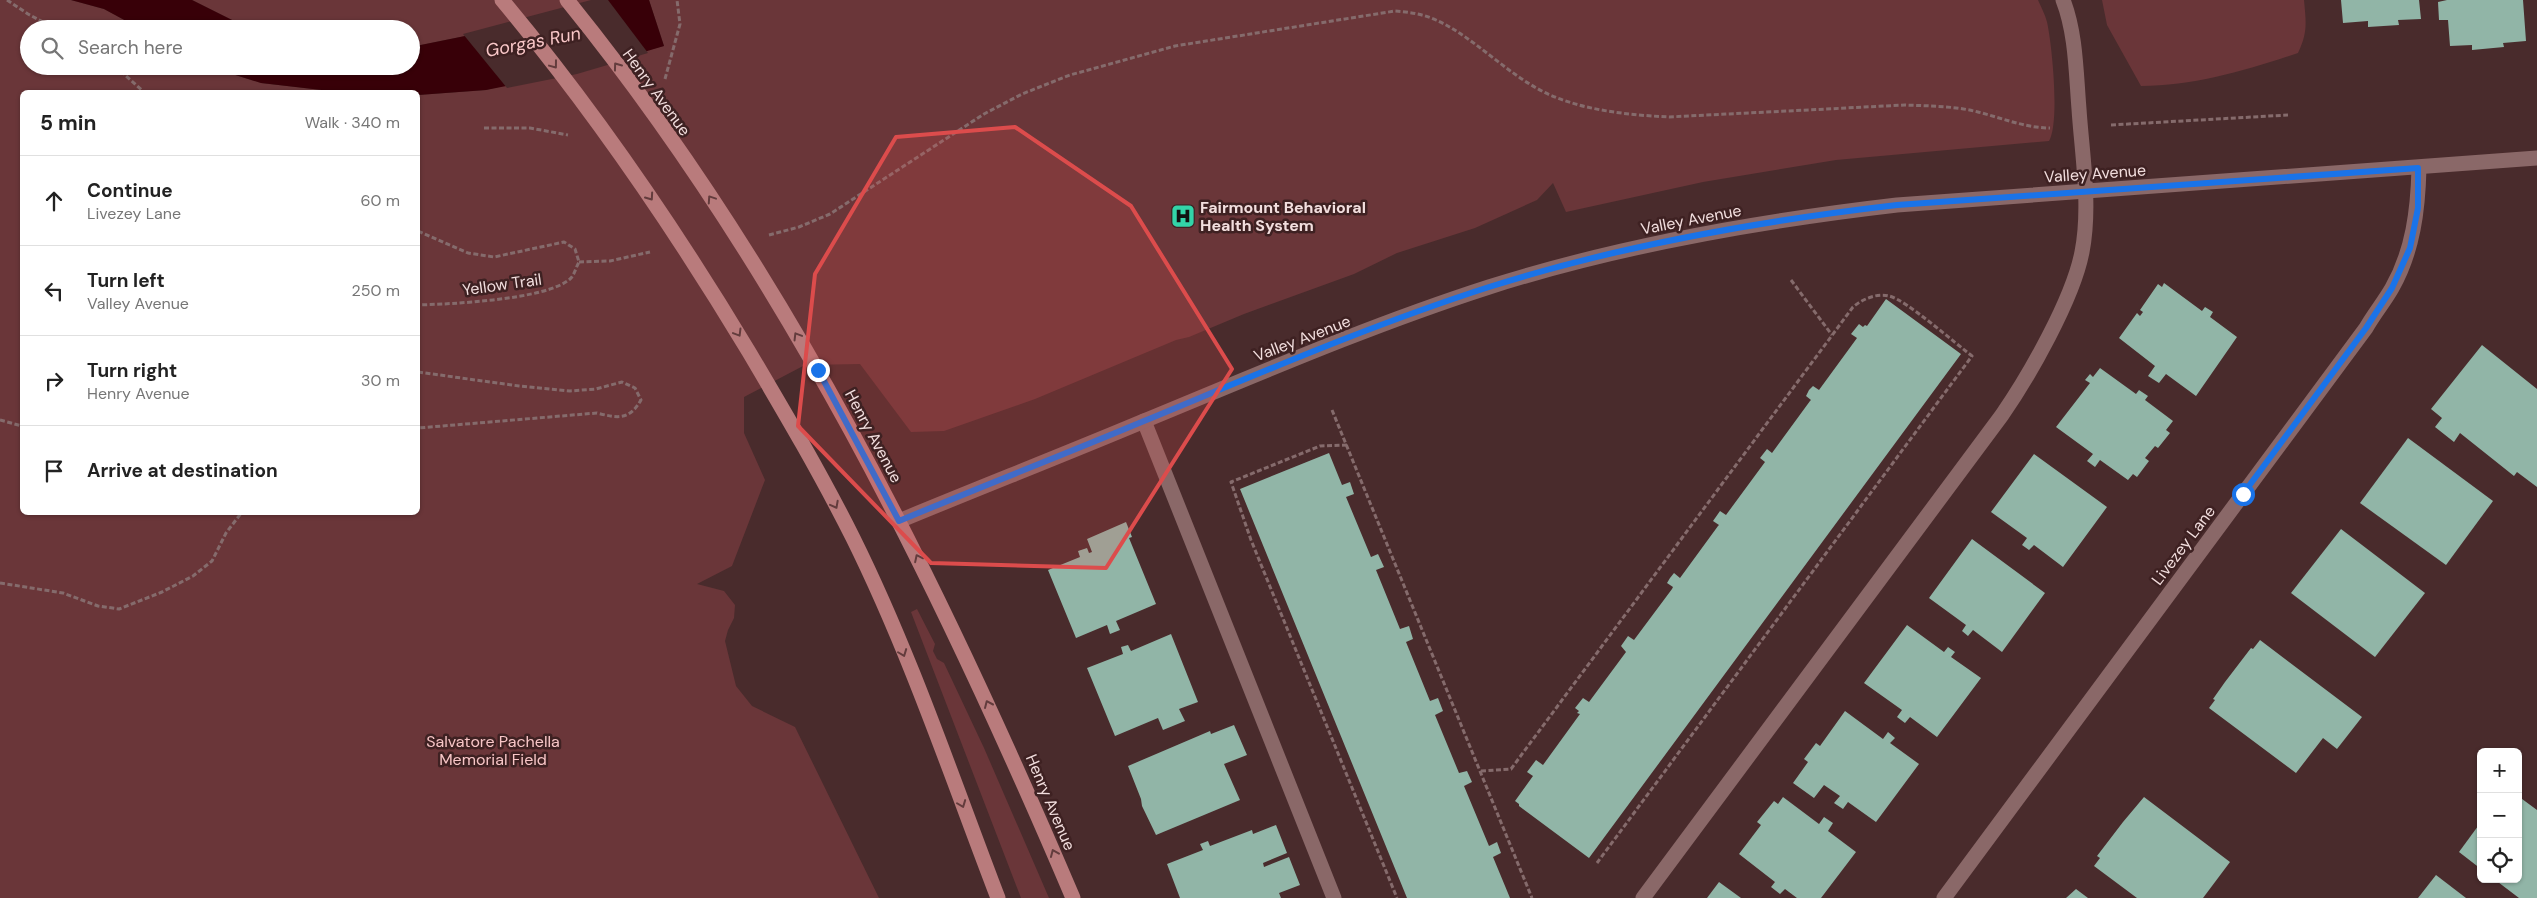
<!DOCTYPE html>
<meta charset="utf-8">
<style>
body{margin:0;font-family:"DM Sans",sans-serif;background:#f6f6f6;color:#222}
.controls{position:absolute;right:15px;bottom:15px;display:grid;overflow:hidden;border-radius:8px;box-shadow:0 1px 4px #0004}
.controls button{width:45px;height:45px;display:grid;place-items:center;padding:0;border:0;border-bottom:1px solid #e0e0e0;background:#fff;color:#222;font:25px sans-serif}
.stop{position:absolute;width:15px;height:15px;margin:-11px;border:4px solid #1a73e8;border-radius:50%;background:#fff}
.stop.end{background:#1a73e8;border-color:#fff;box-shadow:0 1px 5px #0008}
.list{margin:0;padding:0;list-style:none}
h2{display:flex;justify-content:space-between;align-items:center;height:65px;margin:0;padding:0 20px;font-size:21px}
h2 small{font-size:16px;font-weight:400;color:#767676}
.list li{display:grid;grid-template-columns:32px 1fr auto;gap:15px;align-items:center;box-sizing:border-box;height:90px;padding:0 20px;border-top:1px solid #e0e0e0}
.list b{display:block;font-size:19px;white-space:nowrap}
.list p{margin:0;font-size:16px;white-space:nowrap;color:#767676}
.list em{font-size:16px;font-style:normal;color:#767676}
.icon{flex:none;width:28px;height:28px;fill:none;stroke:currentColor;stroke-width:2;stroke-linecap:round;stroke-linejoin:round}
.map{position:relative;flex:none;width:2537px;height:898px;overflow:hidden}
.search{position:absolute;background:#fff;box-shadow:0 1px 4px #0004;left:20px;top:20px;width:400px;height:55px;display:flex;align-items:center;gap:12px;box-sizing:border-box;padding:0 18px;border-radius:28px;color:#767676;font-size:19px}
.panel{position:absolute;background:#fff;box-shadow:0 1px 4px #0004;left:20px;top:90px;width:400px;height:425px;border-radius:8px}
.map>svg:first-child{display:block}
</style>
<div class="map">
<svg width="2537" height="898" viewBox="0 0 2537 898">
<rect width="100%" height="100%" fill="#492b2c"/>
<g fill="#6a3639">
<path d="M0,0H71L104,9L141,29H29V66H207L261,83L339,92H22V512H418V95L486,90L664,46L649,0H2038C2041,7 2045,14 2047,22C2052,44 2060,123 2049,141L1836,160L1703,182L1566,212L1553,183L1537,200L1475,228L1397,253L1354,274L1244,314L1189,337L1176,340L1035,399L944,431L911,432L860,364L805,365L744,397V433L765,480L732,566L697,584L724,591L735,605L734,618L728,630L725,641L736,686L752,706L795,727L879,898H0Z"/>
<polygon points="192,0 603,0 470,35 411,47 411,29 250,29"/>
<path d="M2102,0H2304C2306,22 2308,32 2298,53C2248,70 2194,86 2141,86L2107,25Z"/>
<polygon points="917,609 935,644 933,651 937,659 944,663 984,748 1049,898 1021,898 911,612"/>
</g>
<g fill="#380008">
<polygon points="71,0 192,0 250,29 141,29 104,9"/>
<polygon points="603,0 649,0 664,46 577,72 486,90 418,95 418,92 339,92 261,83 207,66 411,66 411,47 470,35"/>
</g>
<polygon fill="#492b2c" points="591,0 608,0 648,53 577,74 507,88 463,34"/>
<g fill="#91b5a7">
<polygon points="2341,0 2419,0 2421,19 2398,20 2399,25 2368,27 2368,21 2343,23"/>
<polygon points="2447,0 2523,0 2526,41 2503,43 2504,47 2472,50 2472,45 2450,46 2448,20 2439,20 2438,2"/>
<polygon points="2164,283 2202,311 2205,307 2213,312 2210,317 2237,337 2196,396 2166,374 2159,383 2148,376 2155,366 2119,338 2137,313 2140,316 2143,312 2140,310 2158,284 2162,287"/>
<polygon points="1886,299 1961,354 1589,858 1519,806 1519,804 1515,801 1533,776 1527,772 1536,760 1543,765 1580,714 1577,713 1579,711 1575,708 1583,698 1589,702 1626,652 1621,646 1628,636 1634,640 1672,589 1673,587 1667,583 1670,578 1674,573 1680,578 1718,526 1719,525 1713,521 1720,511 1726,515 1765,462 1760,458 1767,449 1772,453 1810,401 1811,400 1806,396 1809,390 1813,386 1819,390 1857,338 1851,334 1859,324 1863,327 1865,325 1867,326"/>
<polygon points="2482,345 2537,389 2537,487 2517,472 2514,476 2460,433 2454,442 2435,427 2442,418 2431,409"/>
<polygon points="2100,368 2136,394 2139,390 2148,396 2145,400 2173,421 2166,430 2170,433 2158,448 2155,446 2145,458 2149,461 2137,477 2133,474 2128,480 2100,460 2095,467 2087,461 2093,454 2056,427 2090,383 2085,380 2090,374 2093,377"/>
<polygon points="2408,438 2493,501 2446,565 2360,503"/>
<polygon points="1329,453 1342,485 1350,482 1354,494 1346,497 1371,557 1378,554 1384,567 1376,570 1400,629 1409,626 1413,639 1406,642 1430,701 1438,698 1443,711 1435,715 1459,773 1467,771 1472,782 1464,786 1489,846 1497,842 1501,853 1493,857 1510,898 1407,898 1240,489"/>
<polygon points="2034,454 2107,507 2063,567 2034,545 2029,550 2022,545 2027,538 1991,512"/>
<polygon points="1126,522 1132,537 1129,538 1156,604 1116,621 1120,630 1110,634 1107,625 1076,638 1048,570 1080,557 1078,551 1087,548 1089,553 1092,552 1087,539"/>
<polygon points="2341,529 2425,593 2375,657 2291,593"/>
<polygon points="1972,539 2045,593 2002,652 1973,630 1968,636 1962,631 1966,625 1929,598"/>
<polygon points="1907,625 1944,652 1948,647 1955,652 1951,657 1981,678 1937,737 1910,717 1905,723 1897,717 1902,710 1864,683"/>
<polygon points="1171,634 1198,702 1179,709 1185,721 1163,730 1158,718 1115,736 1087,668 1123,654 1121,647 1128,645 1131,651"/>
<polygon points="2260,640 2362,717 2337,749 2323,738 2296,773 2209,708 2215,700 2213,699 2225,682 2251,648 2253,649"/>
<polygon points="1845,711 1883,739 1888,732 1895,738 1890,743 1919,764 1876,822 1848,802 1843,809 1834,803 1840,796 1824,785 1814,798 1793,783 1808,762 1804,759 1816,743 1820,746"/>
<polygon points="1234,725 1247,755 1224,764 1240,800 1156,835 1142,806 1141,799 1128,766 1210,731 1211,734"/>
<polygon points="2518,796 2537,810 2537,898 2519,898 2494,879 2518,879"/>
<polygon points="1783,797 1819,824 1824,817 1833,823 1828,831 1856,852 1821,898 1797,898 1785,889 1780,894 1771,887 1775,882 1739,854 1761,825 1757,822 1774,801 1778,804"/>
<polygon points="2144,797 2230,862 2203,898 2137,898 2094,866 2100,858 2097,856 2123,822"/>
<polygon points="2481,822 2481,869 2459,852"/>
<polygon points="1276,825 1287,853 1263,863 1264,867 1289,857 1300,885 1279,893 1281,898 1180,898 1167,864 1203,850 1200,844 1208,841 1210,846 1252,830 1253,834"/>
<polygon points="2436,875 2466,898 2418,898"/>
<polygon points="1719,882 1741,898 1707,898"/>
<polygon points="2076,889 2088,898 2066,898"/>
</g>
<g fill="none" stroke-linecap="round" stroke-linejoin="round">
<g stroke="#856b6c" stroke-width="3" stroke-dasharray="5 2.5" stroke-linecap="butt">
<polyline points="7,0 28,14 56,29"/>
<polyline points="115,66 144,92"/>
<polyline points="665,79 680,24 677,0"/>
<polyline points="2111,125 2288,115"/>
<polyline points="484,128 530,128 568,135"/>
<path d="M418,231L468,253L494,257L564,242L575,249L579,262C576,267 574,276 570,279C546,300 450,304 418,305"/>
<path d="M769,235L799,227L830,214L984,114L1022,94L1070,75L1175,46L1395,11C1409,12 1423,14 1436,20C1476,38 1508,76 1550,95C1587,111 1630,115 1669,117L1905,105C1930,106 1955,106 1978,112C2002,118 2025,128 2050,128"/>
<polyline points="579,262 610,261 650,252"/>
<polyline points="1791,280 1832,335"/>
<path d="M418,372L519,386L570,391L596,389L622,382L635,388L641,400C629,421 617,418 597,413L418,428"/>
<polyline points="1332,410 1532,898"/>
<polyline points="0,420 22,426"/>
<polyline points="1347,445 1320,446 1231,482 1251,540 1397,898"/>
<polyline points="0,583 63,593 98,606 119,609 162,592 193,576 212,561 226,533 242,512"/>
<path d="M1481,771L1511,769L1853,307C1863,299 1876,293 1889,296C1905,299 1956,344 1972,356L1597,863"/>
</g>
<g stroke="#8a6868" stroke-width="15">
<polyline points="1144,421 1334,898"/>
<path d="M1643,898L2002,415C2029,376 2073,299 2082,252C2091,206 2082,155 2079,109C2076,73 2076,33 2063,0"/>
</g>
<path stroke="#8a6868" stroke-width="15" d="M1944,898L2366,328C2374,314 2384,302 2392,288C2413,251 2418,210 2419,168"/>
<path stroke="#8a6868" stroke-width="15" d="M899,521C981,487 1063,455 1144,421C1258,374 1371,325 1489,287C1621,245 1759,221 1897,205L2537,158"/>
<g stroke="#b97b7c" stroke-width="15">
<path d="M502,0C594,110 675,229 749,352C785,413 821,474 853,538C910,653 952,778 998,898"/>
<path d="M567,0C785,269 938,581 1073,898"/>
</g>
</g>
<defs><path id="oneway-chevron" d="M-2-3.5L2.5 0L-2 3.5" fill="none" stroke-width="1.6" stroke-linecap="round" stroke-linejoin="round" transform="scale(1.25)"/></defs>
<g stroke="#633c3d">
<use href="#oneway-chevron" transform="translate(554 65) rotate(53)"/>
<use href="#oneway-chevron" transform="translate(617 66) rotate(-126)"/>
<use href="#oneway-chevron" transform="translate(650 197) rotate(55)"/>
<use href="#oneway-chevron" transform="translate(711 199) rotate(-124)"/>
<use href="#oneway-chevron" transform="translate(738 333) rotate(59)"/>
<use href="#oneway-chevron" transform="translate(797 336) rotate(-121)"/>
<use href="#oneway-chevron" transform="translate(835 505) rotate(62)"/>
<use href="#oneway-chevron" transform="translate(918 558) rotate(-116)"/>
<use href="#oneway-chevron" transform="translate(903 653) rotate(69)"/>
<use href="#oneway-chevron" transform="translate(988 704) rotate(-114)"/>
<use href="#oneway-chevron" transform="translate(962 804) rotate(69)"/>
<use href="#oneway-chevron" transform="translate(1054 853) rotate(-113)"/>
</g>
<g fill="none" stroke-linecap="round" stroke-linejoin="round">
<path stroke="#1a73e8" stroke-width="6" d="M818,370L899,521C980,487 1063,455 1144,421C1258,374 1371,325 1489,287C1621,245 1759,221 1897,205L2418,168V208L2410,248L2392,288L2366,328L2243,494"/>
</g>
<path fill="#dc4c4c" fill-opacity="0.2" stroke="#dc4c4c" stroke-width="4" stroke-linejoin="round" d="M1015,127L1131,206L1232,369L1106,568L931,563L798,426L815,274L896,137Z"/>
<defs>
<g id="hospital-square" transform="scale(1.25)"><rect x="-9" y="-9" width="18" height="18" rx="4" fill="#33d4a8" stroke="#3e2122"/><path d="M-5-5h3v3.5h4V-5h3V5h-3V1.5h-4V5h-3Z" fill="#111"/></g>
</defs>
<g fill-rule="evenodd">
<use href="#hospital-square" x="1183" y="216"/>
</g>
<g text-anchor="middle" stroke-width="5" stroke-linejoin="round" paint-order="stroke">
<g font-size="16" fill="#f2dede" stroke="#3e2122">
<text transform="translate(657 92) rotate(54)" y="6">Henry Avenue</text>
<text transform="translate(2095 173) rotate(-4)" y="6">Valley Avenue</text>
<text transform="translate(1691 219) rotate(-11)" y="6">Valley Avenue</text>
<text transform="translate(502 284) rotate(-8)" y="6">Yellow Trail</text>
<text transform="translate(1302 338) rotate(-21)" y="6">Valley Avenue</text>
<text transform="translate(874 436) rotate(62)" y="6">Henry Avenue</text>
<text transform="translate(2183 545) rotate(-53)" y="6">Livezey Lane</text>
<text transform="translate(1051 802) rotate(67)" y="6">Henry Avenue</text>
</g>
<g font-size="16" font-weight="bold" fill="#f2dede" stroke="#3e2122" text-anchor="start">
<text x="1200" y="213">Fairmount Behavioral<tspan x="1200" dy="18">Health System</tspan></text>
</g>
<g font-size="16" fill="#f8c6c7" stroke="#3e2122">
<text x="493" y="747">Salvatore Pachella<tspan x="493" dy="18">Memorial Field</tspan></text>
</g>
<g font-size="18" font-style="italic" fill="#fac8c9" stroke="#3e2122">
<text transform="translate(533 42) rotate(-11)" y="6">Gorgas Run</text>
</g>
</g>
</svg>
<div class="controls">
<button>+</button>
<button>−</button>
<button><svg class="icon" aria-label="locate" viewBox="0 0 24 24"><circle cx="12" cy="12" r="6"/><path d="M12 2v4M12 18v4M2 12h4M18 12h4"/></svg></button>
</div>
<div class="stop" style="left:2243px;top:494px"></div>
<div class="stop end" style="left:818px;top:370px"></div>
<div class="search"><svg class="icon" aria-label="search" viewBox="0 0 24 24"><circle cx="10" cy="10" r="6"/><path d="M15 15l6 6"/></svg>Search here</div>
<section class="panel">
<h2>5 min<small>Walk · 340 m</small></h2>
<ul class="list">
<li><svg class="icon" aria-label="ahead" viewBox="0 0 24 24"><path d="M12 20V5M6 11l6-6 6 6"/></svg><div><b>Continue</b><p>Livezey Lane</p></div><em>60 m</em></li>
<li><svg class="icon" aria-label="left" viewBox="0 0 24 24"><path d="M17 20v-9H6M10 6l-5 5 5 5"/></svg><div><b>Turn left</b><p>Valley Avenue</p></div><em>250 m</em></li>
<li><svg class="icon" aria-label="right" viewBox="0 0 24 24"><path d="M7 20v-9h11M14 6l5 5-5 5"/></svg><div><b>Turn right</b><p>Henry Avenue</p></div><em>30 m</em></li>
<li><svg class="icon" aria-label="arrive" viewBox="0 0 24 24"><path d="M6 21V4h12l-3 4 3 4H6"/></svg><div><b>Arrive at destination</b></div></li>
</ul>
</section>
</div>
